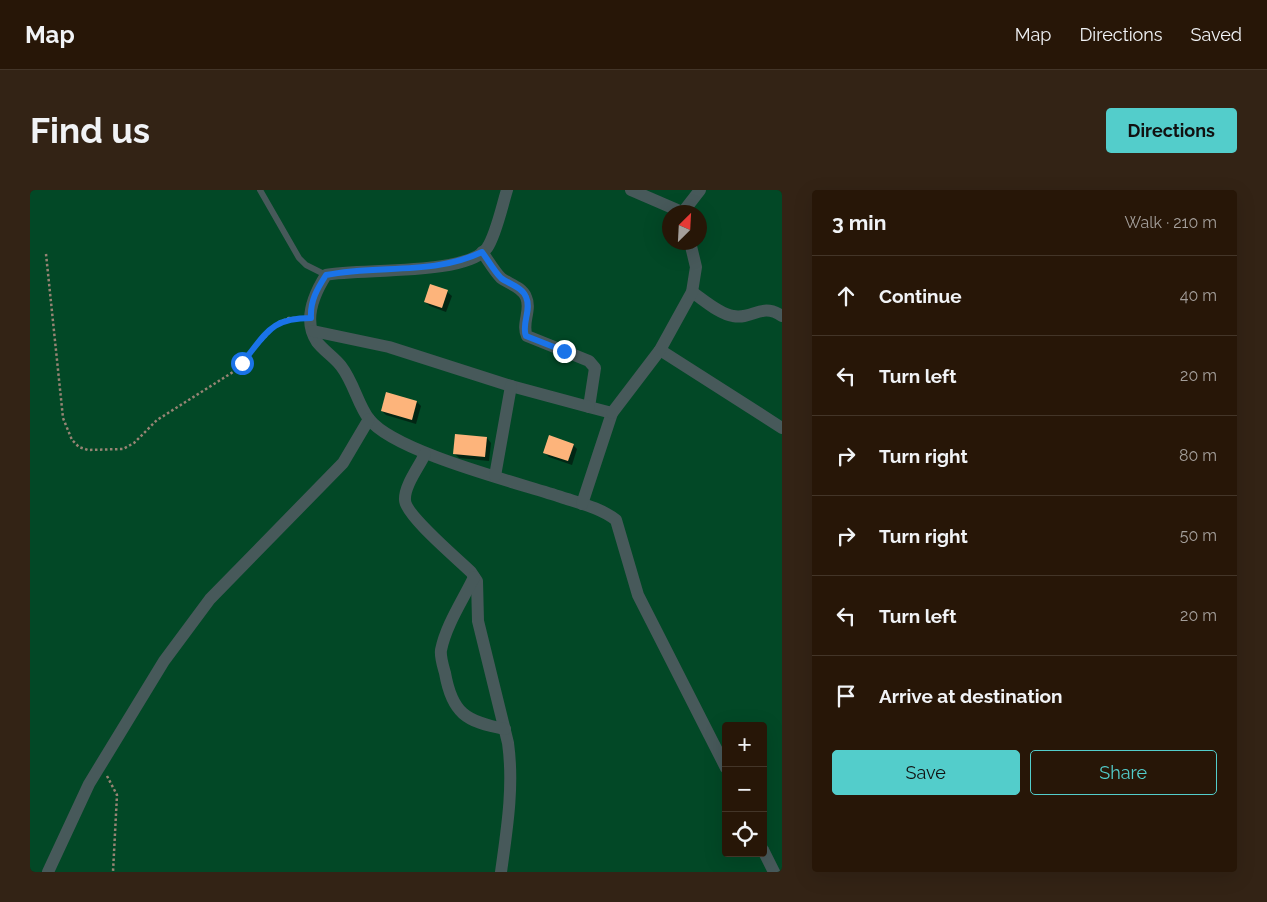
<!DOCTYPE html>
<meta charset="utf-8">
<style>
body{margin:0;font-family:Raleway,sans-serif;background:#332315;color:#f1f3f6}
.controls{position:absolute;right:15px;bottom:15px;display:grid;overflow:hidden;border-radius:5px;box-shadow:0 5px 20px #0002}
.controls button{width:45px;height:45px;display:grid;place-items:center;padding:0;border:0;border-bottom:1px solid #433528;background:#271607;color:#f1f3f6;font:25px sans-serif}
.compass{position:absolute;left:632px;top:15px;width:45px;height:45px;border-radius:50%;background:#271607;box-shadow:0 5px 20px #0002;rotate:24deg}
.stop{position:absolute;width:15px;height:15px;margin:-11px;border:4px solid #1a73e8;border-radius:50%;background:#fff}
.stop.end{background:#1a73e8;border-color:#fff;box-shadow:0 1px 5px #0008}
.list{margin:0;padding:0;list-style:none}
h2{display:flex;justify-content:space-between;align-items:center;height:65px;margin:0;padding:0 20px;font-size:21px}
h2 small{font-size:16px;font-weight:400;color:#a49f9b}
.list li{display:grid;grid-template-columns:32px 1fr auto;gap:15px;align-items:center;box-sizing:border-box;height:80px;padding:0 20px;border-top:1px solid #433528}
.list b{display:block;font-size:19px;white-space:nowrap}
.list em{font-size:16px;font-style:normal;color:#a49f9b}
.actions{display:flex;gap:10px;padding:15px 20px}
.actions a{flex:1;padding:11px 0;border:1px solid #53cdcb;border-radius:5px;text-align:center;font-size:18px;color:#53cdcb}
.actions .main{background:#53cdcb;color:#111}
.icon{flex:none;width:28px;height:28px;fill:none;stroke:currentColor;stroke-width:2;stroke-linecap:round;stroke-linejoin:round}
.map{position:relative;flex:none;width:752px;height:682px;overflow:hidden;border-radius:5px}
header{display:flex;align-items:center;gap:30px;box-sizing:border-box;height:70px;padding:0 25px;background:#271607;border-bottom:1px solid #433528}
header strong{font-size:24px}
nav{display:flex;gap:28px;margin-inline-start:auto;font-size:18px}
.intro{display:flex;align-items:center;justify-content:space-between;box-sizing:border-box;height:120px;padding:0 30px}
h1{margin:0;font-size:35px}
.button{padding:12px 22px;border-radius:5px;background:#53cdcb;color:#111;font-size:18px;font-weight:700}
main{display:flex;gap:30px;padding:0 30px}
aside{flex:1;background:#271607;border-radius:5px;box-shadow:0 5px 20px #0002}
.map>svg:first-child{display:block}
</style>
<header>
<strong>Map</strong>
<nav><a>Map</a><a>Directions</a><a>Saved</a></nav>
</header>
<div class="intro"><h1>Find us</h1><a class="button">Directions</a></div>
<main>
<div class="map">
<svg width="752" height="682" viewBox="0 0 752 682">
<rect width="100%" height="100%" fill="#341d09"/>
<path fill="#024826" fill-rule="evenodd" d="M0,0H752V682H0ZM640,22H670V52H640ZM696,536H733V663H696Z"/>
<g fill="#0007">
<polygon points="417,102 422,106 416,122 400,116 395,112"/>
<polygon points="357,203 387,212 391,216 386,234 356,225 352,221"/>
<polygon points="457,248 461,253 459,271 429,268 425,264"/>
<polygon points="543,255 547,259 542,275 519,267 515,263"/>
</g>
<g fill="#fdb47b">
<polygon points="400,94 418,100 412,118 394,112"/>
<polygon points="356,202 387,211 382,230 351,221"/>
<polygon points="425,244 457,247 455,267 423,264"/>
<polygon points="519,245 544,254 538,271 513,263"/>
</g>
<g fill="none" stroke-linecap="round" stroke-linejoin="round">
<g stroke="#978474" stroke-width="2.5" stroke-dasharray="2.5 2.5" stroke-linecap="butt">
<polyline points="16,64 33,228 42,250 49,257 58,260 93,259 104,253 127,230 203,182 249,132 259,128 269,128"/>
<polyline points="77,586 87,605 83,682"/>
</g>
<polyline stroke="#47595a" stroke-width="6" points="230,0 269,68 276,75 296,85"/>
<g stroke="#47595a" stroke-width="12">
<path d="M477,0C472,16 466,45 457,58C436,86 330,78 296,85C284,104 272,130 287,152C294,161 304,167 311,176C324,193 328,215 339,229C364,262 489,293 531,307C549,313 571,318 586,330L608,405L696,578"/>
<polyline points="601,0 652,22"/>
<polyline points="653,22 670,0"/>
<path d="M452,62C458,70 464,81 471,88C479,94 492,97 496,107C502,120 491,134 497,146L559,171L565,178L559,217L582,223L552,314"/>
<path d="M662,102C674,110 689,124 703,126C723,130 731,112 752,126"/>
<polyline points="283,141 359,157 481,196 559,217"/>
<polyline points="630,160 752,238"/>
<polyline points="582,223 630,160 662,102 666,77 660,52"/>
<path d="M395,264C389,277 374,296 375,310C375,325 429,370 441,382L447,391L448,431L478,553C484,596 477,639 471,682"/>
<polyline points="465,286 481,196"/>
<path d="M444,387C433,410 416,435 411,460C410,467 413,476 415,483C422,523 436,532 475,539"/>
<polyline points="733,660 744,682"/>
<polyline points="18,682 59,594 134,471 180,409 313,273 339,229"/>
</g>
</g>
<g fill="none" stroke-linecap="round" stroke-linejoin="round">
<path stroke="#1a73e8" stroke-width="6" d="M212,173C237,143 240,128 281,128C280,111 287,99 296,85C349,74 401,86 452,62C458,70 464,81 471,88C479,94 492,97 496,107C502,120 491,134 496,146L534,161"/>
</g>
</svg>
<div class="controls">
<button>+</button>
<button>−</button>
<button><svg class="icon" aria-label="locate" viewBox="0 0 24 24"><circle cx="12" cy="12" r="6"/><path d="M12 2v4M12 18v4M2 12h4M18 12h4"/></svg></button>
</div>
<svg class="compass" viewBox="-18 -18 36 36"><path d="M0-13l5 13h-10z" fill="#e53935"/><path d="M0 13l5-13h-10z" fill="#a49f9b"/></svg>
<div class="stop" style="left:212px;top:173px"></div>
<div class="stop end" style="left:534px;top:161px"></div>
</div>
<aside>
<h2>3 min<small>Walk · 210 m</small></h2>
<ul class="list">
<li><svg class="icon" aria-label="ahead" viewBox="0 0 24 24"><path d="M12 20V5M6 11l6-6 6 6"/></svg><div><b>Continue</b></div><em>40 m</em></li>
<li><svg class="icon" aria-label="left" viewBox="0 0 24 24"><path d="M17 20v-9H6M10 6l-5 5 5 5"/></svg><div><b>Turn left</b></div><em>20 m</em></li>
<li><svg class="icon" aria-label="right" viewBox="0 0 24 24"><path d="M7 20v-9h11M14 6l5 5-5 5"/></svg><div><b>Turn right</b></div><em>80 m</em></li>
<li><svg class="icon" aria-label="right" viewBox="0 0 24 24"><path d="M7 20v-9h11M14 6l5 5-5 5"/></svg><div><b>Turn right</b></div><em>50 m</em></li>
<li><svg class="icon" aria-label="left" viewBox="0 0 24 24"><path d="M17 20v-9H6M10 6l-5 5 5 5"/></svg><div><b>Turn left</b></div><em>20 m</em></li>
<li><svg class="icon" aria-label="arrive" viewBox="0 0 24 24"><path d="M6 21V4h12l-3 4 3 4H6"/></svg><div><b>Arrive at destination</b></div></li>
</ul>
<div class="actions"><a class="main">Save</a><a>Share</a></div>
</aside>
</main>
